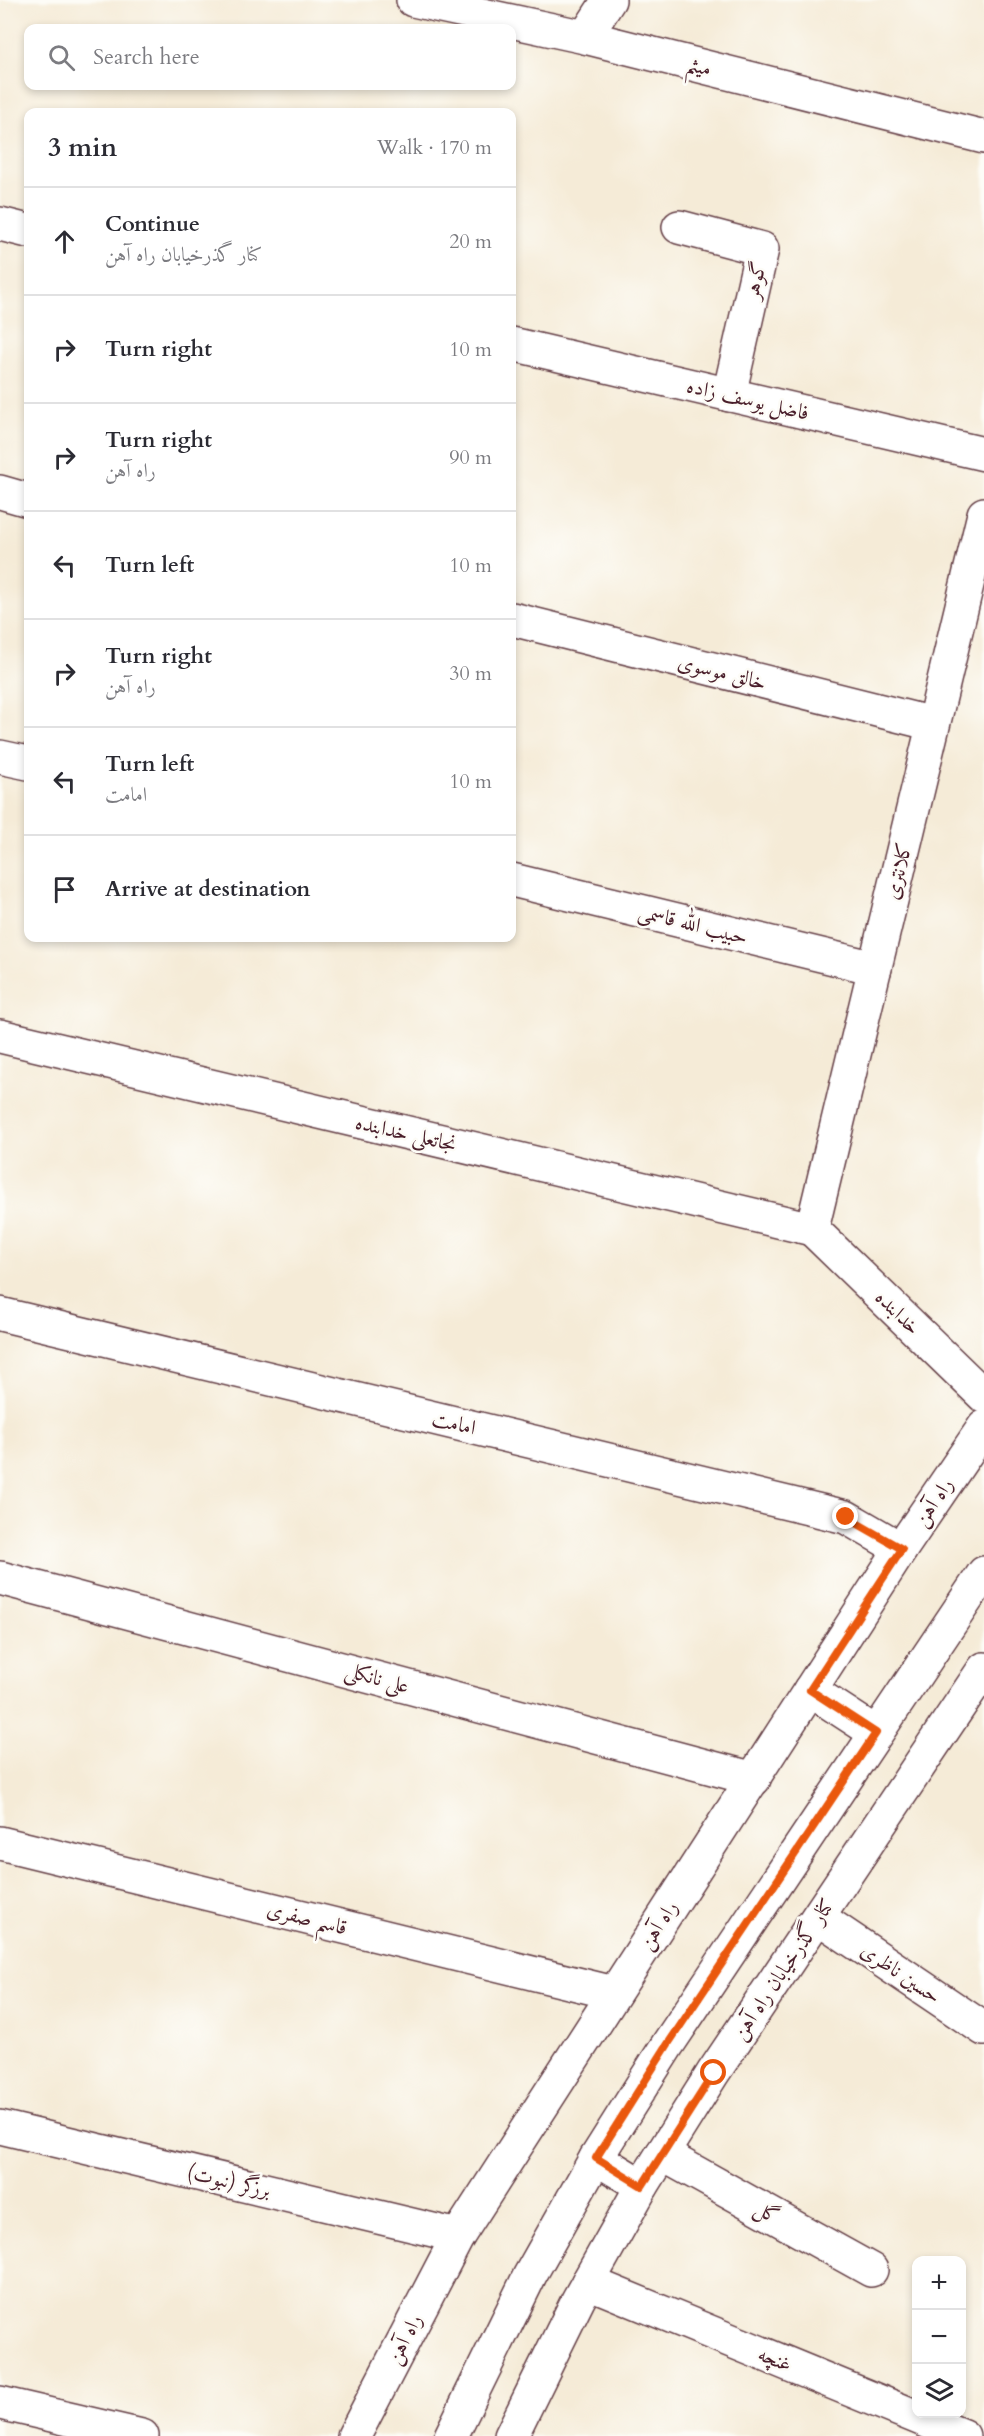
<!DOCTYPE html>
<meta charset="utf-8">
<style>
body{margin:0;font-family:Cardo,Amiri,serif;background:#f2f2f3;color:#2b2b33}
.controls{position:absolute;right:18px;bottom:18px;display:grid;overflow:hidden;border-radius:12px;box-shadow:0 3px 9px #0003}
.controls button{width:54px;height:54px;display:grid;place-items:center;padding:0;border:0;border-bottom:2px solid #e1e1e2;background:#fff;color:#2b2b33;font:30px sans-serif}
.stop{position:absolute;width:18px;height:18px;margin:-14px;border:4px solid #ea580c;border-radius:50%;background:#fff}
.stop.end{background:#ea580c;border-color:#fff;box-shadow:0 2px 6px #0008}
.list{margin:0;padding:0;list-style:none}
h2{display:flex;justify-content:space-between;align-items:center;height:78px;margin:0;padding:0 24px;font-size:26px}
h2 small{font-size:20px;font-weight:400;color:#7c7c81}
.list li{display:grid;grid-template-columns:39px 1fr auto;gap:18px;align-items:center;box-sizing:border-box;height:108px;padding:0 24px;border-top:2px solid #e1e1e2}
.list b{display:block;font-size:22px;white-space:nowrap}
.list p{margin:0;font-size:20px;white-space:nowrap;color:#7c7c81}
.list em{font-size:20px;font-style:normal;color:#7c7c81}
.icon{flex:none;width:33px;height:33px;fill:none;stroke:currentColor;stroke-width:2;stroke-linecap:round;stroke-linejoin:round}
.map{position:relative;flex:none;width:984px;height:2436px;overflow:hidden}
.search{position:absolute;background:#fff;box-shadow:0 3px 9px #0003;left:24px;top:24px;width:492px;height:66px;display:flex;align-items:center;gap:15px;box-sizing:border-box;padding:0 21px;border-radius:12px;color:#7c7c81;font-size:22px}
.panel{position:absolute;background:#fff;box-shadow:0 3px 9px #0003;left:24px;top:108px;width:492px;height:834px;border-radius:12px}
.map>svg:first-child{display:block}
</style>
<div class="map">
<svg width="984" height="2436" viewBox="0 0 984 2436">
<rect width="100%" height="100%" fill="#fdfcf7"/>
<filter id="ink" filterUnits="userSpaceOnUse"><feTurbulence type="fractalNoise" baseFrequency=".0167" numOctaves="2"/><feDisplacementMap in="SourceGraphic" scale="12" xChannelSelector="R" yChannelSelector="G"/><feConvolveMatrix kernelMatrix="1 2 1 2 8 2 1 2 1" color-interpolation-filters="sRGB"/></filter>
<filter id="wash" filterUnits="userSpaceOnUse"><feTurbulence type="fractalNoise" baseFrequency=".008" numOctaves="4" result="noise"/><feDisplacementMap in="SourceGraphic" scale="24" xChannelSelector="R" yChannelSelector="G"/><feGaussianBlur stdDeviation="1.35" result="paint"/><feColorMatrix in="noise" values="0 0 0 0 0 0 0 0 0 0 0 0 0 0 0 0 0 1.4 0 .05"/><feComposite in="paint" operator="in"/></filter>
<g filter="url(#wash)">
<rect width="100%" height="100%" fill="#f5ebd7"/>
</g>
<g filter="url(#ink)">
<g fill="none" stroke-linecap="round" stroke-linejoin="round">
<g stroke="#643e45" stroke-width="36">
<g id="minor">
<polyline points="413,0 585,37 984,137"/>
<polyline points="585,37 609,0"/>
<polyline points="0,224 28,231"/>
<polyline points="679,227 762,249 729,395"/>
<polyline points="512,344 984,454"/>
<polyline points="0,492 28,500"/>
<polyline points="512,619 933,724"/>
<polyline points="0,757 28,763"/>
<polyline points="512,880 875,968"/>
<polyline points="0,1036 812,1229"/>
<polyline points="812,1229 984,514"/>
<polyline points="812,1229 984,1396"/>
<polyline points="0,1314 846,1517 901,1549"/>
<polyline points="0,1578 754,1779"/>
<polyline points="0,1843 614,1993"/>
<polyline points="818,1917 984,2029"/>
<polyline points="0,2127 458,2236"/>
<polyline points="662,2154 871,2270"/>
<polyline points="588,2282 963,2436"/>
<polyline points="0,2403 142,2436"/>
</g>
</g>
<g stroke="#643e45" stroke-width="36">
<g id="major">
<polyline points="810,1690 876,1733"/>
<polyline points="596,2158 642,2186"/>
<polyline points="354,2436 458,2236 901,1549 984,1427"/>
<polyline points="451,2436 530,2275 596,2158 668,2044 984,1573"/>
<polyline points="511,2436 578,2300 642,2186 713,2073 984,1669"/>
</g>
</g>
<use href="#minor" stroke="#fff" stroke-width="33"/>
<use href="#major" stroke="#fff" stroke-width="33"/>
</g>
</g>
<g fill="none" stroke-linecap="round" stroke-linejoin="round" filter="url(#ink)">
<polyline stroke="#ea580c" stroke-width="8" points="714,2073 642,2186 596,2158 668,2044 876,1733 810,1690 902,1549 846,1517"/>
</g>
<g text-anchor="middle" stroke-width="5" stroke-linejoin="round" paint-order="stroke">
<g font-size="21" fill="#4a1f2b" stroke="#fdfcf7">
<text transform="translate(699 66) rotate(14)" y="7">میثم</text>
<text transform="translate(755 280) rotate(-77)" y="7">گوهر</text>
<text transform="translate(748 399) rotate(13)" y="7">فاضل یوسف زاده</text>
<text transform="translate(722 672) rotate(14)" y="7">خالق موسوی</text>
<text transform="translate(898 871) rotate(-76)" y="7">کلانتری</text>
<text transform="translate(693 924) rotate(14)" y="7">حبیب الله قاسمی</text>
<text transform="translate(406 1133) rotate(13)" y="7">نجاتعلی خدابنده</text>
<text transform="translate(898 1312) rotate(44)" y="7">خدابنده</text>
<text transform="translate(454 1423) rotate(13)" y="7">امامت</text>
<text transform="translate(933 1502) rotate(-56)" y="7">راه آهن</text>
<text transform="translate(377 1678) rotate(15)" y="7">علی نانکلی</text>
<text transform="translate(307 1918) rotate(14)" y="7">قاسم صفری</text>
<text transform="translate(658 1925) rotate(-57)" y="7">راه آهن</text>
<text transform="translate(783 1969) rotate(-56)" y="7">کنار گذرخیابان راه آهن</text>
<text transform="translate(901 1973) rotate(34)" y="7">حسین ناظری</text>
<text transform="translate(229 2181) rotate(13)" y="7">برزگر (نبوت)</text>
<text transform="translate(767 2212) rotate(29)" y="7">گل</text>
<text transform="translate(404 2339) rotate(-63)" y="7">راه آهن</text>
<text transform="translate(775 2359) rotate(22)" y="7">غنچه</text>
</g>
</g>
</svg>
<div class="controls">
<button>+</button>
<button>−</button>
<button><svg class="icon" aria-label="layers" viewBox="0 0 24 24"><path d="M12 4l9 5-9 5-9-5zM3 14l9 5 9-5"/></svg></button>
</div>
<div class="stop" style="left:714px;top:2073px"></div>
<div class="stop end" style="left:846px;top:1517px"></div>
<div class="search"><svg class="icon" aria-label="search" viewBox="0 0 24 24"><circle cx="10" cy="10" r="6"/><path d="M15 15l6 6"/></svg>Search here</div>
<section class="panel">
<h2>3 min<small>Walk · 170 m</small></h2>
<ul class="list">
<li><svg class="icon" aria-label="ahead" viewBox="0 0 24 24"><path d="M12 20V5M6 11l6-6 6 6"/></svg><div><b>Continue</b><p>کنار گذرخیابان راه آهن</p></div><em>20 m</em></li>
<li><svg class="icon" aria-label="right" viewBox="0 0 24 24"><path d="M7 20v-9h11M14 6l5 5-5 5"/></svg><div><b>Turn right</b></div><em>10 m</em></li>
<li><svg class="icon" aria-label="right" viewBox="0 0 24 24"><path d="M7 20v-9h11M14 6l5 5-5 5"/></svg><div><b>Turn right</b><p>راه آهن</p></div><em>90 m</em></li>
<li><svg class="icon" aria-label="left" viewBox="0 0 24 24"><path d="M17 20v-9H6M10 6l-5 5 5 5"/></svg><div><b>Turn left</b></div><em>10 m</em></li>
<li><svg class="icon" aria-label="right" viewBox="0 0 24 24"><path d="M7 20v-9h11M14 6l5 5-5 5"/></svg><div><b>Turn right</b><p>راه آهن</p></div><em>30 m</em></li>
<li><svg class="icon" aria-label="left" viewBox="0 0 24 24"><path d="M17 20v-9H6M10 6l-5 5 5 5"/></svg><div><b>Turn left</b><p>امامت</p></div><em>10 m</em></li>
<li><svg class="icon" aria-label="arrive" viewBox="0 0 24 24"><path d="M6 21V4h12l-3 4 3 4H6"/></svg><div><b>Arrive at destination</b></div></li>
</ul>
</section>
</div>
